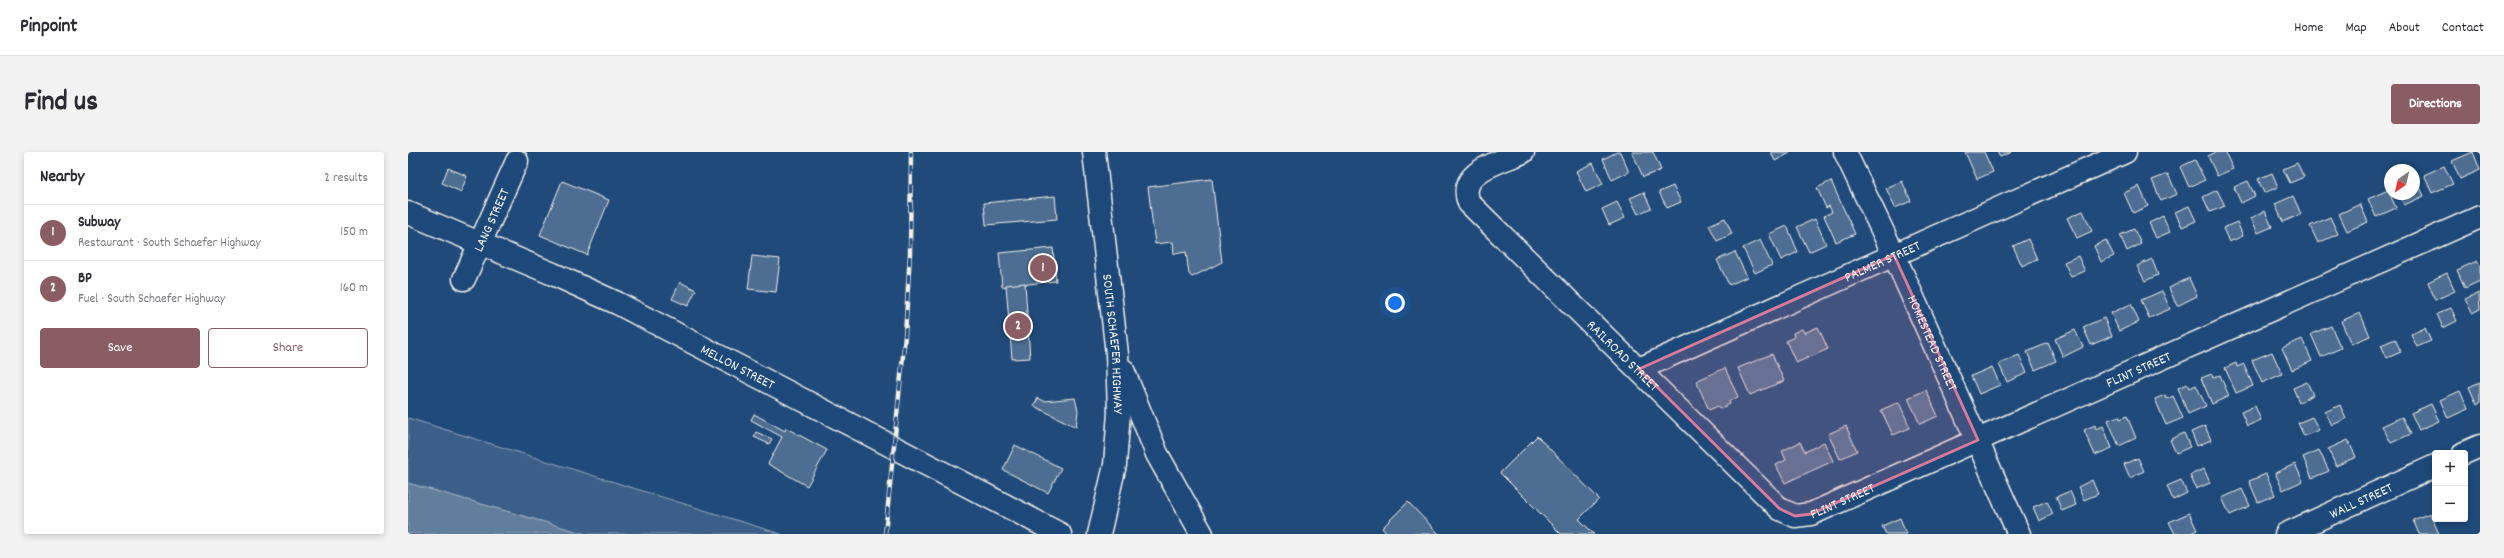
<!DOCTYPE html>
<meta charset="utf-8">
<style>
body{margin:0;font-family:Dekko,sans-serif;background:#f2f2f3;color:#2b2b33}
.controls{position:absolute;right:12px;bottom:12px;display:grid;overflow:hidden;border-radius:4px;box-shadow:0 2px 6px #0003}
.controls button{width:36px;height:36px;display:grid;place-items:center;padding:0;border:0;border-bottom:1px solid #e1e1e2;background:#fff;color:#2b2b33;font:20px sans-serif}
.compass{position:absolute;left:1976px;top:12px;width:36px;height:36px;border-radius:50%;background:#fff;box-shadow:0 2px 6px #0003;rotate:214deg}
.you{position:absolute;left:987px;top:151px;width:14px;height:14px;margin:-10px;border:3px solid #fff;border-radius:50%;background:#1a73e8;box-shadow:0 0 0 6px #1a73e833}
.badge{display:grid;place-items:center;width:26px;height:26px;border-radius:50%;background:#8a5d65;color:#fff;font-size:13px;font-weight:700}
.pin{position:absolute;translate:-50% -50%;border:2px solid #fff;box-shadow:0 1px 4px #0006}
.list{margin:0;padding:0;list-style:none}
h2{display:flex;justify-content:space-between;align-items:center;height:52px;margin:0;padding:0 16px;font-size:17px}
h2 small{font-size:13px;font-weight:400;color:#7c7c81}
.list li{display:grid;grid-template-columns:26px 1fr auto;gap:12px;align-items:center;box-sizing:border-box;height:56px;padding:0 16px;border-top:1px solid #e1e1e2}
.list b{display:block;font-size:15px;white-space:nowrap}
.list p{margin:0;font-size:13px;white-space:nowrap;color:#7c7c81}
.list em{font-size:13px;font-style:normal;color:#7c7c81}
.actions{display:flex;gap:8px;padding:12px 16px}
.actions a{flex:1;padding:9px 0;border:1px solid #8a5d65;border-radius:4px;text-align:center;font-size:14px;color:#8a5d65}
.actions .main{background:#8a5d65;color:#fff}
.map{position:relative;flex:none;width:2072px;height:382px;overflow:hidden;border-radius:4px}
header{display:flex;align-items:center;gap:24px;box-sizing:border-box;height:56px;padding:0 20px;background:#fff;border-bottom:1px solid #e1e1e2}
header strong{font-size:19px}
nav{display:flex;gap:22px;margin-inline-start:auto;font-size:14px}
.intro{display:flex;align-items:center;justify-content:space-between;box-sizing:border-box;height:96px;padding:0 24px}
h1{margin:0;font-size:28px}
.button{padding:10px 18px;border-radius:4px;background:#8a5d65;color:#fff;font-size:14px;font-weight:700}
main{display:flex;gap:24px;padding:0 24px}
aside{flex:1;background:#fff;border-radius:4px;box-shadow:0 2px 6px #0003}
.map>svg:first-child{display:block}
</style>
<header>
<strong>Pinpoint</strong>
<nav><a>Home</a><a>Map</a><a>About</a><a>Contact</a></nav>
</header>
<div class="intro"><h1>Find us</h1><a class="button">Directions</a></div>
<main>
<aside>
<h2>Nearby<small>2 results</small></h2>
<ul class="list">
<li><span class="badge">1</span><div><b>Subway</b><p>Restaurant · South Schaefer Highway</p></div><em>150 m</em></li>
<li><span class="badge">2</span><div><b>BP</b><p>Fuel · South Schaefer Highway</p></div><em>160 m</em></li>
</ul>
<div class="actions"><a class="main">Save</a><a>Share</a></div>
</aside>
<div class="map">
<svg width="2072" height="382" viewBox="0 0 2072 382">
<rect width="100%" height="100%" fill="#1f4a7a"/>
<filter id="ink" filterUnits="userSpaceOnUse"><feTurbulence type="fractalNoise" baseFrequency=".025" numOctaves="2"/><feDisplacementMap in="SourceGraphic" scale="8" xChannelSelector="R" yChannelSelector="G"/><feConvolveMatrix kernelMatrix="1 2 1 2 8 2 1 2 1" color-interpolation-filters="sRGB"/></filter>
<g filter="url(#ink)">
<polygon fill="#3a5f88" stroke="#97a8b8" points="0,266 373,382 178,382 0,331"/>
<polygon fill="#627e9d" stroke="#9cacbb" points="0,331 3,332 178,382 0,382"/>
<g fill="#4d6e92" stroke="#f4f1e8">
<polygon points="1209,0 1212,0 1221,20 1204,28 1195,7"/>
<polygon points="1224,0 1245,0 1253,18 1235,25"/>
<polygon points="1363,0 1382,0 1382,1 1367,9"/>
<polygon points="1557,0 1576,0 1585,20 1569,27"/>
<polygon points="1589,0 1604,0 1592,5"/>
<polygon points="1808,0 1817,0 1825,17 1809,24 1800,4"/>
<polygon points="2065,0 2072,18 2052,27 2044,9"/>
<polygon points="1787,8 1797,28 1781,35 1772,15"/>
<polygon points="1185,11 1195,32 1178,40 1168,19"/>
<polygon points="1889,11 1896,25 1882,31 1875,17"/>
<polygon points="2036,14 2045,32 2024,41 2016,23"/>
<polygon points="40,16 59,24 53,40 34,31"/>
<polygon points="1864,21 1870,35 1856,41 1850,27"/>
<polygon points="1760,22 1769,42 1753,49 1744,28"/>
<polygon points="2008,26 2016,44 1996,53 1991,42 2006,42 2006,27"/>
<polygon points="804,27 814,110 784,125 781,122 778,100 766,102 765,90 747,92 740,35"/>
<polygon points="154,29 201,48 179,103 132,83"/>
<polygon points="1423,29 1447,82 1428,90 1416,64 1424,60 1421,54 1418,56 1409,36"/>
<polygon points="1494,29 1503,49 1487,56 1478,36"/>
<polygon points="1840,29 1847,44 1833,51 1826,35"/>
<polygon points="1265,34 1273,50 1259,56 1251,40"/>
<polygon points="1731,34 1740,54 1725,61 1716,41"/>
<polygon points="1809,38 1817,54 1802,60 1795,45"/>
<polygon points="1980,38 1988,56 1968,65 1960,47"/>
<polygon points="1236,40 1243,56 1230,62 1222,46"/>
<polygon points="647,44 649,67 578,73 576,51"/>
<polygon points="1885,44 1893,62 1875,70 1867,52"/>
<polygon points="1209,50 1217,66 1201,73 1194,57"/>
<polygon points="1952,52 1960,70 1939,79 1931,62"/>
<polygon points="1781,54 1788,69 1774,75 1767,60"/>
<polygon points="1675,59 1684,79 1669,86 1659,66"/>
<polygon points="1857,59 1864,75 1850,81 1843,66"/>
<polygon points="1755,64 1762,80 1748,86 1741,71"/>
<polygon points="1922,65 1930,82 1910,91 1902,74"/>
<polygon points="1317,66 1324,82 1309,89 1301,73"/>
<polygon points="1407,67 1418,92 1401,100 1389,75"/>
<polygon points="1829,70 1835,84 1821,90 1815,76"/>
<polygon points="1379,74 1390,100 1373,108 1361,82"/>
<polygon points="1726,77 1733,92 1719,99 1712,83"/>
<polygon points="1620,87 1629,107 1614,114 1605,94"/>
<polygon points="1352,88 1364,113 1347,121 1335,96"/>
<polygon points="1698,88 1706,104 1693,110 1686,94"/>
<polygon points="645,96 648,129 594,135 591,101"/>
<polygon points="1327,100 1339,125 1321,133 1309,108"/>
<polygon points="344,104 372,107 368,140 340,137"/>
<polygon points="1670,104 1677,119 1663,125 1656,110"/>
<polygon points="1744,107 1750,123 1737,129 1729,114"/>
<polygon points="2069,109 2072,115 2072,129 2057,136 2049,118"/>
<polygon points="2039,121 2047,139 2027,148 2020,130"/>
<polygon points="1781,126 1789,144 1769,154 1761,136"/>
<polygon points="272,130 288,138 280,154 264,147"/>
<polygon points="617,131 622,206 604,207 598,133"/>
<polygon points="1754,139 1762,157 1741,166 1733,148"/>
<polygon points="2071,141 2072,157 2064,161 2057,147"/>
<polygon points="1723,152 1731,170 1711,179 1703,161"/>
<polygon points="2043,156 2049,169 2035,176 2029,162"/>
<polygon points="1952,161 1962,184 1943,192 1933,169"/>
<polygon points="1696,166 1704,184 1683,193 1675,175"/>
<polygon points="1923,174 1933,196 1913,205 1903,182"/>
<polygon points="1410,175 1420,197 1388,211 1378,189 1386,185 1385,181 1394,177 1396,181"/>
<polygon points="2017,176 2023,189 2009,195 2003,182"/>
<polygon points="1667,178 1675,195 1655,205 1647,187"/>
<polygon points="1894,187 1904,209 1884,218 1874,196"/>
<polygon points="1987,187 1993,200 1979,206 1973,193"/>
<polygon points="1640,191 1648,209 1627,218 1619,200"/>
<polygon points="1864,200 1874,222 1854,231 1844,208"/>
<polygon points="1364,202 1376,229 1342,243 1330,216"/>
<polygon points="1611,203 1619,221 1599,230 1591,212"/>
<polygon points="1828,211 1829,215 1836,212 1845,234 1828,241 1817,216"/>
<polygon points="1584,215 1592,233 1571,242 1563,224"/>
<polygon points="1317,216 1330,245 1321,249 1322,252 1311,257 1310,254 1301,258 1288,229"/>
<polygon points="1804,222 1805,225 1812,223 1821,244 1804,252 1793,226"/>
<polygon points="1899,230 1905,243 1891,250 1885,236"/>
<polygon points="2072,230 2072,251 2069,253 2061,235"/>
<polygon points="1780,232 1782,236 1788,233 1798,254 1780,262 1770,236"/>
<polygon points="1518,238 1530,264 1512,272 1500,246"/>
<polygon points="2052,239 2060,257 2040,266 2032,248"/>
<polygon points="1757,243 1759,247 1765,244 1775,266 1758,273 1747,247"/>
<polygon points="630,246 636,249 667,246 670,259 668,275 626,254"/>
<polygon points="1491,250 1502,276 1485,283 1473,258"/>
<polygon points="2023,252 2031,269 2011,278 2003,261"/>
<polygon points="1932,253 1938,267 1924,273 1917,260"/>
<polygon points="1847,254 1853,268 1839,274 1833,260"/>
<polygon points="346,262 377,279 378,276 419,298 399,334 360,312 374,285 343,268"/>
<polygon points="1711,264 1712,267 1719,264 1728,286 1711,294 1700,268"/>
<polygon points="1904,265 1911,278 1896,284 1890,271"/>
<polygon points="1994,265 2003,282 1983,291 1974,274"/>
<polygon points="1687,273 1688,277 1695,274 1704,296 1687,303 1676,278"/>
<polygon points="1438,274 1449,299 1432,307 1420,282"/>
<polygon points="1797,274 1803,288 1789,294 1783,280"/>
<polygon points="348,280 364,287 361,292 346,285"/>
<polygon points="1776,281 1782,295 1768,301 1762,288"/>
<polygon points="1129,284 1191,347 1171,367 1186,382 1153,382 1092,321"/>
<polygon points="1940,288 1948,305 1928,314 1920,297"/>
<polygon points="1392,290 1397,300 1416,290 1425,309 1377,331 1368,313 1378,308 1374,299"/>
<polygon points="607,293 653,316 640,341 595,318"/>
<polygon points="1911,298 1921,319 1904,326 1895,305"/>
<polygon points="1730,306 1736,319 1722,326 1716,312"/>
<polygon points="1887,312 1895,329 1875,338 1867,321"/>
<polygon points="1796,317 1802,331 1788,337 1782,323"/>
<polygon points="1858,322 1867,343 1850,350 1841,329"/>
<polygon points="1684,328 1690,342 1676,348 1670,335"/>
<polygon points="1773,328 1779,341 1765,348 1759,334"/>
<polygon points="1834,337 1842,354 1822,363 1814,346"/>
<polygon points="1662,339 1668,353 1654,359 1648,345"/>
<polygon points="1639,349 1645,362 1631,369 1625,355"/>
<polygon points="1000,350 1031,382 979,382 974,376"/>
<polygon points="1781,361 1789,378 1781,382 1767,382 1761,370"/>
<polygon points="2022,361 2031,382 2011,382 2005,368"/>
<polygon points="1492,366 1498,382 1478,382 1474,374"/>
</g>
<g fill="none" stroke-linecap="round" stroke-linejoin="round">
<g stroke="#f4f1e8" stroke-width="25">
<g id="minor">
<path id="s1" d="M1115,0C1093,10 1048,19 1061,51L1372,357L1387,364L1403,362L2072,65"/>
<path id="s2" d="M1437,0L1486,103L1611,382"/>
<path id="s3" d="M0,61L145,122L209,151L652,382"/>
<path id="s4" d="M56,127L109,9"/>
<path id="s5" d="M1231,217L1717,0"/>
<polyline points="2056,301 2072,294"/>
<path id="s6" d="M1878,382L2027,314"/>
</g>
</g>
<g stroke="#f4f1e8" stroke-width="25">
<g id="major">
<path id="s7" d="M686,0L709,202L711,260L707,313L691,382"/>
<polyline points="715,218 749,302 794,382"/>
</g>
</g>
<use href="#minor" stroke="#1f4a7a" stroke-width="22"/>
<use href="#major" stroke="#1f4a7a" stroke-width="22"/>
<g stroke="#f4f1e8" stroke-width="4.5">
<polyline id="rail" points="477,382 497,184 502,101 503,0"/>
</g>
<use href="#rail" stroke="#1f4a7a" stroke-width="3" stroke-dasharray="9" stroke-linecap="butt"/>
</g>
</g>
<path fill="#d87a9a" fill-opacity="0.2" stroke="#d87a9a" stroke-width="3" stroke-linejoin="round" d="M1486,103L1570,288L1403,362L1387,364L1372,357L1231,217Z"/>
<g text-anchor="middle" stroke-width="3.5" stroke-linejoin="round" paint-order="stroke">
<g font-size="14" fill="#f4f1e8" stroke="#1f4a7a">
<text dy="5" stroke="none"><textPath href="#s4" startOffset="65">LANG STREET</textPath></text>
<text dy="5" stroke="none"><textPath href="#s5" startOffset="266">PALMER STREET</textPath></text>
<text dy="5" stroke="none"><textPath href="#s2" startOffset="210">HOMESTEAD STREET</textPath></text>
<text dy="5" stroke="none"><textPath href="#s7" startOffset="193">SOUTH SCHAEFER HIGHWAY</textPath></text>
<text dy="5" stroke="none"><textPath href="#s1" startOffset="301">RAILROAD STREET</textPath></text>
<text dy="5" stroke="none"><textPath href="#s3" startOffset="364">MELLON STREET</textPath></text>
<text dy="5" stroke="none"><textPath href="#s1" startOffset="911">FLINT STREET</textPath></text>
<text dy="5" stroke="none"><textPath href="#s1" startOffset="587">FLINT STREET</textPath></text>
<text dy="5" stroke="none"><textPath href="#s6" startOffset="82">WALL STREET</textPath></text>
</g>
</g>
</svg>
<div class="controls">
<button>+</button>
<button>−</button>
</div>
<svg class="compass" viewBox="-18 -18 36 36"><path d="M0-13l5 13h-10z" fill="#e53935"/><path d="M0 13l5-13h-10z" fill="#7c7c81"/></svg>
<div class="you"></div>
<div class="pin badge" style="left:635px;top:116px">1</div>
<div class="pin badge" style="left:610px;top:174px">2</div>
</div>
</main>
